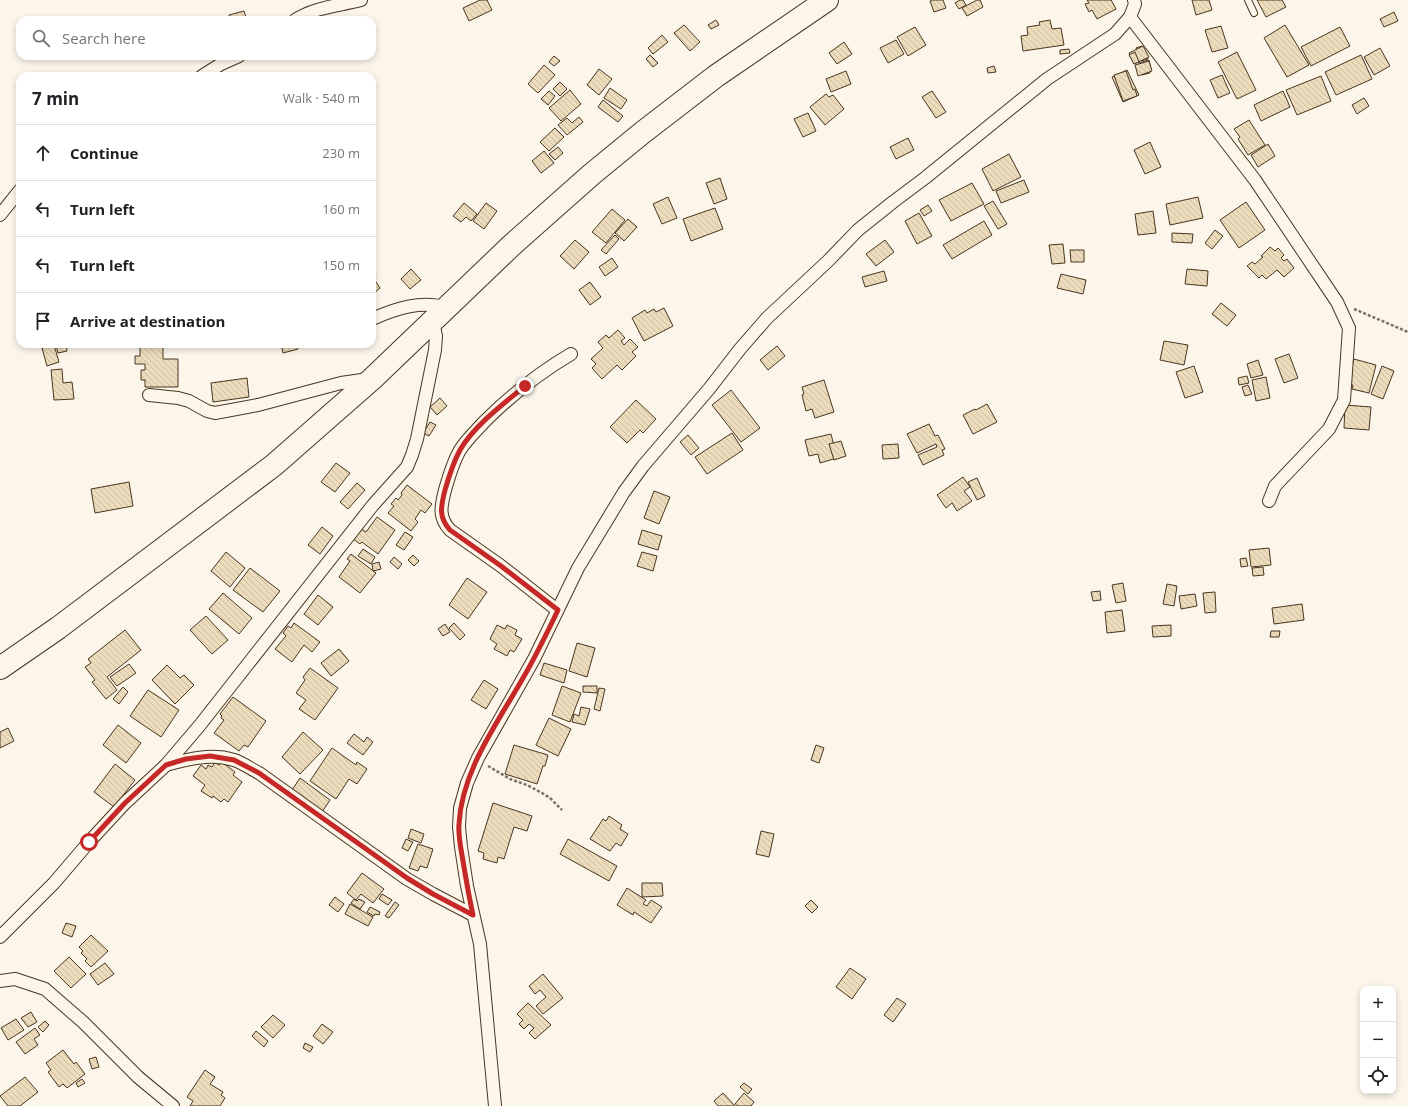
<!DOCTYPE html>
<meta charset="utf-8">
<style>
:root{--surface:#fff;--page:#f2f2f2;--text:#202124;--muted:#757577;--line:#e0e0e0}
body{margin:0;font-family:"Open Sans",sans-serif;background:var(--page);color:var(--text)}
.controls{position:absolute;right:12px;bottom:12px;display:grid;overflow:hidden;border-radius:8px;box-shadow:0 2px 6px #0003}
.controls button{width:36px;height:36px;display:grid;place-items:center;padding:0;border:0;border-bottom:1px solid var(--line);background:var(--surface);color:var(--text);font:20px sans-serif}
.stop{position:absolute;width:12px;height:12px;margin:-9px;border:3px solid #c62828;border-radius:50%;background:#fff}
.stop.end{background:#c62828;border-color:#fff;box-shadow:0 1px 4px #0008}
.list{margin:0;padding:0;list-style:none}
h2{display:flex;justify-content:space-between;align-items:center;height:52px;margin:0;padding:0 16px;font-size:17px}
h2 small{font-size:13px;font-weight:400;color:var(--muted)}
.list li{display:grid;grid-template-columns:26px 1fr auto;gap:12px;align-items:center;box-sizing:border-box;height:56px;padding:0 16px;border-top:1px solid var(--line)}
.list b{display:block;font-size:15px;white-space:nowrap}
.list em{font-size:13px;font-style:normal;color:var(--muted)}
.icon{flex:none;width:22px;height:22px;fill:none;stroke:currentColor;stroke-width:2;stroke-linecap:round;stroke-linejoin:round}
.map{position:relative;flex:none;width:1408px;height:1106px;overflow:hidden}
.search{position:absolute;background:var(--surface);box-shadow:0 2px 6px #0003;left:16px;top:16px;width:360px;height:44px;display:flex;align-items:center;gap:10px;box-sizing:border-box;padding:0 14px;border-radius:12px;color:var(--muted);font-size:15px}
.panel{position:absolute;background:var(--surface);box-shadow:0 2px 6px #0003;left:16px;top:72px;width:360px;height:276px;border-radius:12px}
.map>svg:first-child{display:block}
</style>
<div class="map">
<svg width="1408" height="1106" viewBox="0 0 1408 1106">
<defs>
<pattern id="building-back-hatch" width="6" height="6" patternUnits="userSpaceOnUse"><rect width="6" height="6" fill="#ecdcbc"/><path d="M-1 5l2 2M0 0l6 6M5-1l2 2" fill="none" stroke="#ccbda1"/></pattern>
</defs>
<rect width="100%" height="100%" fill="#fbf6e9"/>
<g fill="url(#building-back-hatch)" stroke="#4a3520">
<path d="M480 0H487L492 10 469 21 463 8Z"/>
<path d="M932 0H943L946 8 934 12 930 1Z"/>
<path d="M960 0H963L966 5 959 9 955 3Z"/>
<path d="M977 0H980L983 7 967 16 962 8Z"/>
<path d="M1087 0H1111L1116 9 1097 19 1092 10 1089 12 1085 4 1089 3Z"/>
<path d="M1192 0H1209L1212 10 1196 15Z"/>
<path d="M1257 0H1282L1286 7 1266 17Z"/>
<path d="M244 11 247 20H230L229 15Z"/>
<path d="M1394 12 1398 21 1384 27 1380 19Z"/>
<path d="M716 20 719 25 711 29 708 25Z"/>
<path d="M1050 20 1052 29 1061 28 1064 45 1023 51 1021 36 1028 35 1027 27 1040 25 1039 22Z"/>
<path d="M684 25 700 42 690 51 674 33Z"/>
<path d="M1285 25 1309 65 1287 77 1264 38Z"/>
<path d="M1221 26 1228 48 1212 52 1205 30Z"/>
<path d="M915 27 926 45 908 56 897 37Z"/>
<path d="M1340 27 1350 46 1311 66 1301 47Z"/>
<path d="M662 35 668 42 653 54 648 48Z"/>
<path d="M896 40 904 54 888 63 880 48Z"/>
<path d="M844 42 852 54 837 64 829 53Z"/>
<path d="M1142 46 1148 59 1141 61 1136 48Z"/>
<path d="M1143 46 1149 57 1134 64 1129 53Z"/>
<path d="M1380 48 1390 66 1374 75 1364 57Z"/>
<path d="M1069 49 1070 53 1060 54V50Z"/>
<path d="M1135 52 1139 62 1134 64 1129 55Z"/>
<path d="M1237 52 1256 90 1237 99 1218 62Z"/>
<path d="M650 55 658 63 653 67 646 59Z"/>
<path d="M1361 55 1372 79 1336 95 1325 72Z"/>
<path d="M554 56 560 61 554 66 549 62Z"/>
<path d="M1149 60 1151 69 1149 70 1150 73 1142 75 1139 63Z"/>
<path d="M1149 61 1152 71 1138 76 1135 65Z"/>
<path d="M544 65 555 75 538 93 528 84Z"/>
<path d="M994 66 996 72 988 73 987 68Z"/>
<path d="M599 69 612 79 599 95 587 85Z"/>
<path d="M1127 70 1139 95 1123 102 1112 77Z"/>
<path d="M846 71 851 84 831 92 826 79Z"/>
<path d="M1126 71 1133 90 1135 89 1137 96 1123 101 1114 75Z"/>
<path d="M1222 75 1230 93 1218 98 1210 80Z"/>
<path d="M1321 76 1331 101 1297 115 1286 90Z"/>
<path d="M560 82 567 89 560 96 553 89Z"/>
<path d="M610 88 627 100 621 109 604 98Z"/>
<path d="M570 90 581 104 561 121 549 108Z"/>
<path d="M549 91 555 96 548 105 541 99Z"/>
<path d="M932 91 946 112 936 118 922 97Z"/>
<path d="M1283 91 1290 107 1261 121 1254 105Z"/>
<path d="M826 94 829 97 833 95 844 109 825 125 810 107Z"/>
<path d="M1364 98 1369 106 1357 114 1352 105Z"/>
<path d="M603 100 623 116 618 122 598 107Z"/>
<path d="M808 113 816 131 803 137 794 119Z"/>
<path d="M579 117 583 122 567 135 558 125 567 118 572 123Z"/>
<path d="M1249 120 1265 145 1248 155 1238 139 1240 137 1234 129Z"/>
<path d="M555 128 564 137 549 151 540 142Z"/>
<path d="M908 138 914 150 896 159 890 147Z"/>
<path d="M1150 142 1161 167 1145 174 1134 150Z"/>
<path d="M1268 144 1275 156 1258 167 1251 155Z"/>
<path d="M558 147 563 153 555 160 549 154Z"/>
<path d="M544 151 554 163 541 173 532 161Z"/>
<path d="M1009 154 1021 177 993 191 982 169Z"/>
<path d="M720 178 727 199 714 204 706 183Z"/>
<path d="M1024 180 1029 192 1001 203 996 191Z"/>
<path d="M972 183 984 204 951 221 939 200Z"/>
<path d="M668 197 677 218 662 224 653 204Z"/>
<path d="M1198 197 1203 218 1170 225 1166 204Z"/>
<path d="M993 201 1007 224 998 229 984 206Z"/>
<path d="M1246 202 1265 230 1239 248 1220 220Z"/>
<path d="M464 203 477 214 471 221 466 217 461 222 453 216Z"/>
<path d="M486 203 497 211 484 229 473 221Z"/>
<path d="M928 205 932 211 924 216 920 210Z"/>
<path d="M715 208 723 229 691 241 683 219Z"/>
<path d="M612 209 625 220 606 243 592 232Z"/>
<path d="M1153 211 1156 233 1138 235 1135 214Z"/>
<path d="M919 213 932 236 917 244 905 221Z"/>
<path d="M628 219 637 227 624 241 615 233Z"/>
<path d="M984 221 992 235 952 259 943 245Z"/>
<path d="M1215 230 1223 236 1212 249 1205 243Z"/>
<path d="M1172 233 1193 234 1192 243 1172 242Z"/>
<path d="M615 235 619 239 606 254 601 250Z"/>
<path d="M575 240 589 252 574 269 560 256Z"/>
<path d="M885 240 894 252 876 266 866 254Z"/>
<path d="M1063 244 1065 263 1052 264 1049 245Z"/>
<path d="M1270 247 1275 251 1278 248 1284 255 1281 258 1284 261 1287 259 1294 268 1284 277 1277 270 1266 279 1262 275 1259 278 1247 266 1252 262 1255 264 1263 257 1261 256Z"/>
<path d="M1070 250H1084V262H1071Z"/>
<path d="M612 258 618 267 605 276 599 267Z"/>
<path d="M411 269 421 280 410 289 401 279Z"/>
<path d="M1187 269 1208 271 1207 286 1185 284Z"/>
<path d="M884 271 887 281 865 287 862 277Z"/>
<path d="M372 272 376 278 374 279 380 288 373 294 372 292Z"/>
<path d="M1061 274 1086 280 1083 294 1057 288Z"/>
<path d="M590 282 601 297 590 305 579 290Z"/>
<path d="M1221 303 1236 315 1227 326 1212 314Z"/>
<path d="M664 308 673 326 644 341 632 318 645 310 647 313 654 309 656 312Z"/>
<path d="M618 330 625 338 621 341 624 345 630 339 638 347 632 352 636 356 622 370 617 365 602 379 592 368 596 364 591 359 603 348 598 342 606 335 609 338Z"/>
<path d="M1164 341 1188 345 1184 365 1160 360Z"/>
<path d="M61 344H66L67 351 58 353 56 345Z"/>
<path d="M140 344H163V359H178V387H145V380H141V370H145V364H135V356H140Z"/>
<path d="M281 344H297L298 349 283 353Z"/>
<path d="M54 345 59 362 47 366 42 348Z"/>
<path d="M777 346 785 356 768 370 760 360Z"/>
<path d="M1289 354 1298 378 1284 383 1275 359Z"/>
<path d="M1354 359 1376 365 1369 393 1352 389 1353 385 1344 383 1348 365 1352 366Z"/>
<path d="M1258 360 1263 375 1251 378 1247 364Z"/>
<path d="M1194 366 1203 392 1185 398 1176 372Z"/>
<path d="M1382 366 1394 371 1383 399 1371 394Z"/>
<path d="M62 369 63 383 72 382 74 399 54 400 51 370Z"/>
<path d="M1247 376 1249 383 1239 385 1238 378Z"/>
<path d="M1266 377 1270 398 1256 401 1252 380Z"/>
<path d="M247 378 249 397 213 402 211 383Z"/>
<path d="M824 380 834 412 815 418 812 409 806 411 802 395 804 394 802 387Z"/>
<path d="M1248 385 1252 394 1245 396 1242 387Z"/>
<path d="M731 390 760 428 741 442 712 405Z"/>
<path d="M440 398 447 406 437 415 430 407Z"/>
<path d="M636 400 656 419 643 433 640 430 627 443 610 427Z"/>
<path d="M987 404 997 422 973 434 963 415 975 409 976 410Z"/>
<path d="M1345 405 1371 407 1369 430 1344 428Z"/>
<path d="M430 422 436 425 429 436 423 433Z"/>
<path d="M929 424 935 436 938 435 945 449 942 450 944 455 923 465 918 455 937 447 936 444 917 453 907 434Z"/>
<path d="M732 433 743 450 707 474 695 457Z"/>
<path d="M831 434 837 458 820 463 818 454 809 456 805 440Z"/>
<path d="M688 435 699 448 691 455 680 442Z"/>
<path d="M841 441 846 456 834 460 829 444Z"/>
<path d="M898 444 899 458 883 459 882 445Z"/>
<path d="M336 463 350 473 335 492 321 482Z"/>
<path d="M963 477 970 487 964 491 972 501 957 511 952 503 946 508 937 495Z"/>
<path d="M977 478 985 496 977 500 968 482Z"/>
<path d="M129 482 133 506 95 513 91 489Z"/>
<path d="M357 483 365 490 348 509 340 502Z"/>
<path d="M407 485 432 504 425 513 421 510 415 519 418 522 411 531 388 513 394 506 391 504 396 498 398 500 402 495 401 493Z"/>
<path d="M654 491 670 497 659 524 644 518Z"/>
<path d="M377 517 395 530 378 554 362 542 360 544 352 538 360 528 366 532Z"/>
<path d="M322 527 333 536 320 554 308 545Z"/>
<path d="M642 530 662 536 658 550 638 544Z"/>
<path d="M405 532 413 537 404 550 396 545Z"/>
<path d="M1269 548 1271 565 1251 567 1249 550Z"/>
<path d="M363 549 375 557 371 564 358 556Z"/>
<path d="M226 552 245 568 230 587 211 571Z"/>
<path d="M642 552 657 556 653 571 637 566Z"/>
<path d="M351 554 376 573 360 593 339 577 350 561 347 559Z"/>
<path d="M413 555 419 561 414 566 408 560Z"/>
<path d="M394 557 402 564 398 569 390 562Z"/>
<path d="M1246 558 1248 566 1241 567 1240 559Z"/>
<path d="M379 562 381 569 373 571 372 564Z"/>
<path d="M1263 567 1264 575 1253 576 1252 568Z"/>
<path d="M250 568 280 591 263 612 233 590Z"/>
<path d="M467 578 487 592 468 619 449 605Z"/>
<path d="M1123 583 1126 601 1116 603 1112 585Z"/>
<path d="M1167 584 1177 586 1174 606 1163 604Z"/>
<path d="M1100 591 1101 600 1093 601 1091 592Z"/>
<path d="M1215 592 1216 612 1205 613 1203 593Z"/>
<path d="M223 593 252 618 239 634 209 609Z"/>
<path d="M1195 594 1197 606 1181 609 1179 596Z"/>
<path d="M318 595 333 607 318 625 304 614Z"/>
<path d="M1302 604 1304 620 1274 624 1272 608Z"/>
<path d="M1122 610 1125 631 1107 633 1105 612Z"/>
<path d="M206 616 228 640 212 654 190 630Z"/>
<path d="M294 623 320 642 312 652 304 645 292 662 275 649 286 636 283 633 288 626 291 628Z"/>
<path d="M454 623 465 635 460 640 449 628Z"/>
<path d="M445 624 450 632 443 636 438 629Z"/>
<path d="M497 625 505 629 507 625 517 630 515 635 522 639 514 652 510 650 507 656 494 649 497 644 490 639Z"/>
<path d="M1171 625V636L1153 637 1152 626Z"/>
<path d="M125 630 141 650 107 677 117 690 106 699 92 682 95 680 85 667 91 663 88 659Z"/>
<path d="M1271 631H1280L1279 637H1270Z"/>
<path d="M577 643 595 648 587 677 569 671Z"/>
<path d="M339 649 349 661 331 676 321 663Z"/>
<path d="M544 663 567 670 564 683 540 675Z"/>
<path d="M129 664 136 673 117 686 110 677Z"/>
<path d="M167 665 180 678 184 675 194 685 175 704 152 680Z"/>
<path d="M310 668 338 688 315 720 299 709 306 700 296 693 305 680 303 677Z"/>
<path d="M484 680 498 689 486 709 471 700Z"/>
<path d="M562 686 581 693 570 722 552 715Z"/>
<path d="M583 686H597V693L583 692Z"/>
<path d="M123 687 128 692 119 704 113 699Z"/>
<path d="M599 688 605 689 600 711 594 709Z"/>
<path d="M148 690 179 710 161 737 130 716Z"/>
<path d="M233 697 266 721 248 747 244 745 239 751 214 733 224 720 221 718 222 716 220 714Z"/>
<path d="M581 707 590 709 585 725 572 722 574 714 579 716Z"/>
<path d="M549 718 571 729 558 756 536 745Z"/>
<path d="M118 725 141 743 126 763 103 745Z"/>
<path d="M8 728 14 741 0 748V732Z"/>
<path d="M303 732 323 750 300 774 282 757Z"/>
<path d="M354 734 364 742 367 737 373 742 363 755 347 743Z"/>
<path d="M514 745 548 755 545 766H543L537 784 505 774Z"/>
<path d="M816 745 824 748 819 763 811 760Z"/>
<path d="M332 748 356 765 357 762 367 769 357 784 349 779 336 799 310 781Z"/>
<path d="M215 762 219 765 222 762 235 772 233 775 242 782 228 802 224 799 221 802 213 796 212 798 201 791 205 785 193 776 201 765 206 769 208 765 212 767Z"/>
<path d="M115 764 135 780 114 807 94 792Z"/>
<path d="M300 778 330 800 322 812 292 790Z"/>
<path d="M493 803 532 816 527 831 514 827 504 859 498 857 497 863 483 859 484 853 478 851Z"/>
<path d="M609 816 622 825 620 829 628 834 621 846 616 843 610 851 590 839 603 819 606 821Z"/>
<path d="M411 829 424 834 421 843 408 838Z"/>
<path d="M761 831 774 834 769 857 756 854Z"/>
<path d="M406 839 413 842 408 851 402 848Z"/>
<path d="M568 839 617 866 609 881 560 854Z"/>
<path d="M418 844 433 849 427 868 420 866 418 871 409 868Z"/>
<path d="M362 873 384 889 373 903 361 894 356 900 347 893Z"/>
<path d="M642 883H662L663 896 642 897Z"/>
<path d="M627 888 646 900 643 904 647 906 651 900 662 907 651 923 634 912 633 915 617 905Z"/>
<path d="M382 894 392 900 388 905 379 899Z"/>
<path d="M335 897 344 904 338 912 329 905Z"/>
<path d="M354 899 357 901 359 899 365 902 360 909 351 903Z"/>
<path d="M811 900 818 907 812 913 805 906Z"/>
<path d="M395 902 399 905 389 918 385 916Z"/>
<path d="M350 904 373 917 368 926 345 914Z"/>
<path d="M370 907 380 912 379 915 375 914 374 916 367 912Z"/>
<path d="M66 923 76 926 72 937 62 933Z"/>
<path d="M91 935 108 951 91 967 85 961 87 959 81 953 83 951 79 947Z"/>
<path d="M69 957 86 974 71 988 54 971Z"/>
<path d="M105 963 114 974 98 985 90 974Z"/>
<path d="M850 968 866 979 852 999 836 987Z"/>
<path d="M543 974 563 998 543 1014 536 1006 546 997 540 990 535 994 529 986Z"/>
<path d="M897 998 906 1004 893 1022 884 1015Z"/>
<path d="M528 1003 551 1025 535 1039 529 1033 534 1028 529 1024 524 1029 519 1024 523 1020 517 1014Z"/>
<path d="M31 1012 37 1022 28 1027 21 1018Z"/>
<path d="M273 1015 285 1025 273 1038 261 1027Z"/>
<path d="M16 1019 24 1030 8 1040 1 1028Z"/>
<path d="M45 1021 49 1025 43 1032 38 1027Z"/>
<path d="M322 1024 333 1032 323 1044 313 1036Z"/>
<path d="M35 1028 40 1035 34 1039 38 1045 25 1054 16 1042Z"/>
<path d="M256 1031 268 1041 264 1047 252 1036Z"/>
<path d="M305 1043 313 1047 310 1052 303 1048Z"/>
<path d="M63 1050 74 1064 76 1062 85 1074 67 1088 63 1084 59 1087 48 1072 51 1070 46 1063Z"/>
<path d="M96 1057 99 1067 92 1069 89 1059Z"/>
<path d="M205 1070 215 1077 210 1084 223 1092 221 1095 225 1098 220 1106H190L193 1101 187 1097Z"/>
<path d="M25 1077 38 1092 20 1106H8L0 1096Z"/>
<path d="M82 1079 85 1083 78 1087 76 1083Z"/>
<path d="M744 1083 752 1089 748 1094 740 1087Z"/>
<path d="M723 1093 735 1106H718L714 1101Z"/>
<path d="M744 1093 754 1102 751 1106H738L735 1104Z"/>
</g>
<g fill="none" stroke-linecap="round" stroke-linejoin="round">
<defs>
<path id="lane" d="M1248 0 1254 13"/>
<g id="street">
<path d="M1130 17 1255 180 1337 302 1349 328 1344 400 1329 429 1275 486 1269 501"/>
<path d="M295 20C315 7 338 6 361 0"/>
<path d="M202 76 221 64 239 56"/>
<path d="M0 215 20 190"/>
<path d="M372 319C397 308 421 300 448 308"/>
<path d="M149 395 178 398 189 401 207 411 215 413 258 405 341 383 369 379"/>
<path d="M557 610 501 566 450 530C438 517 441 506 445 490 449 476 453 462 460 450 467 439 476 431 484 422 510 396 539 373 571 354"/>
<path d="M166 765C188 759 211 753 234 760 243 763 251 769 259 773L407 879 433 894 473 915"/>
<path d="M0 937 54 883 89 842 125 803 166 765 200 725 373 505 407 467 412 455 417 439 435 350 436 336 433 322"/>
<path d="M0 981 15 979 45 989 83 1022 138 1077 173 1106"/>
<path d="M495 1106 480 944 467 886 461 847 459 827 460 808 467 783 478 758 534 659 578 568 624 492 643 466 709 389 740 349 767 318 828 261 858 230 893 202 925 178 1047 79 1115 34 1130 17 1135 4 1134 0"/>
</g>
<path id="highway" d="M0 668 58 628 274 465 372 379 513 244 592 174 642 133 716 76 827 0"/>
</defs>
<use href="#lane" stroke="#4a3520" stroke-width="8"/>
<use href="#street" stroke="#4a3520" stroke-width="14"/>
<use href="#highway" stroke="#4a3520" stroke-width="24"/>
<g stroke="#7f6f5c" stroke-width="2.5" stroke-dasharray="3 2" stroke-linecap="butt">
<path d="M1354 309 1408 332"/>
<path d="M488 766 510 779 527 785 542 793 550 798 562 810"/>
</g>
<use href="#lane" stroke="#fbf6e9" stroke-width="6"/>
<use href="#street" stroke="#fbf6e9" stroke-width="12"/>
<use href="#highway" stroke="#fbf6e9" stroke-width="22"/>
</g>
<g fill="none" stroke-linecap="round" stroke-linejoin="round">
<path stroke="#c62828" stroke-width="5" d="M89 842 125 803 166 765 186 759 210 756 234 760 259 773 407 878 433 894 473 915C469 897 466 879 463 861 461 849 458 836 459 824 462 770 497 724 523 678 536 656 547 633 558 610L501 566 450 530C438 517 441 506 445 490 449 476 453 463 460 450 474 426 503 404 525 386"/>
</g>
</svg>
<div class="controls">
<button>+</button>
<button>−</button>
<button><svg class="icon" aria-label="locate" viewBox="0 0 24 24"><circle cx="12" cy="12" r="6"/><path d="M12 2v4M12 18v4M2 12h4M18 12h4"/></svg></button>
</div>
<div class="stop" style="left:89px;top:842px"></div>
<div class="stop end" style="left:525px;top:386px"></div>
<div class="search"><svg class="icon" aria-label="search" viewBox="0 0 24 24"><circle cx="10" cy="10" r="6"/><path d="M15 15l6 6"/></svg>Search here</div>
<section class="panel">
<h2>7 min<small>Walk · 540 m</small></h2>
<ul class="list">
<li><svg class="icon" aria-label="ahead" viewBox="0 0 24 24"><path d="M12 20V5M6 11l6-6 6 6"/></svg><div><b>Continue</b></div><em>230 m</em></li>
<li><svg class="icon" aria-label="left" viewBox="0 0 24 24"><path d="M17 20v-9H6M10 6l-5 5 5 5"/></svg><div><b>Turn left</b></div><em>160 m</em></li>
<li><svg class="icon" aria-label="left" viewBox="0 0 24 24"><path d="M17 20v-9H6M10 6l-5 5 5 5"/></svg><div><b>Turn left</b></div><em>150 m</em></li>
<li><svg class="icon" aria-label="arrive" viewBox="0 0 24 24"><path d="M6 21V4h12l-3 4 3 4H6"/></svg><div><b>Arrive at destination</b></div></li>
</ul>
</section>
</div>
